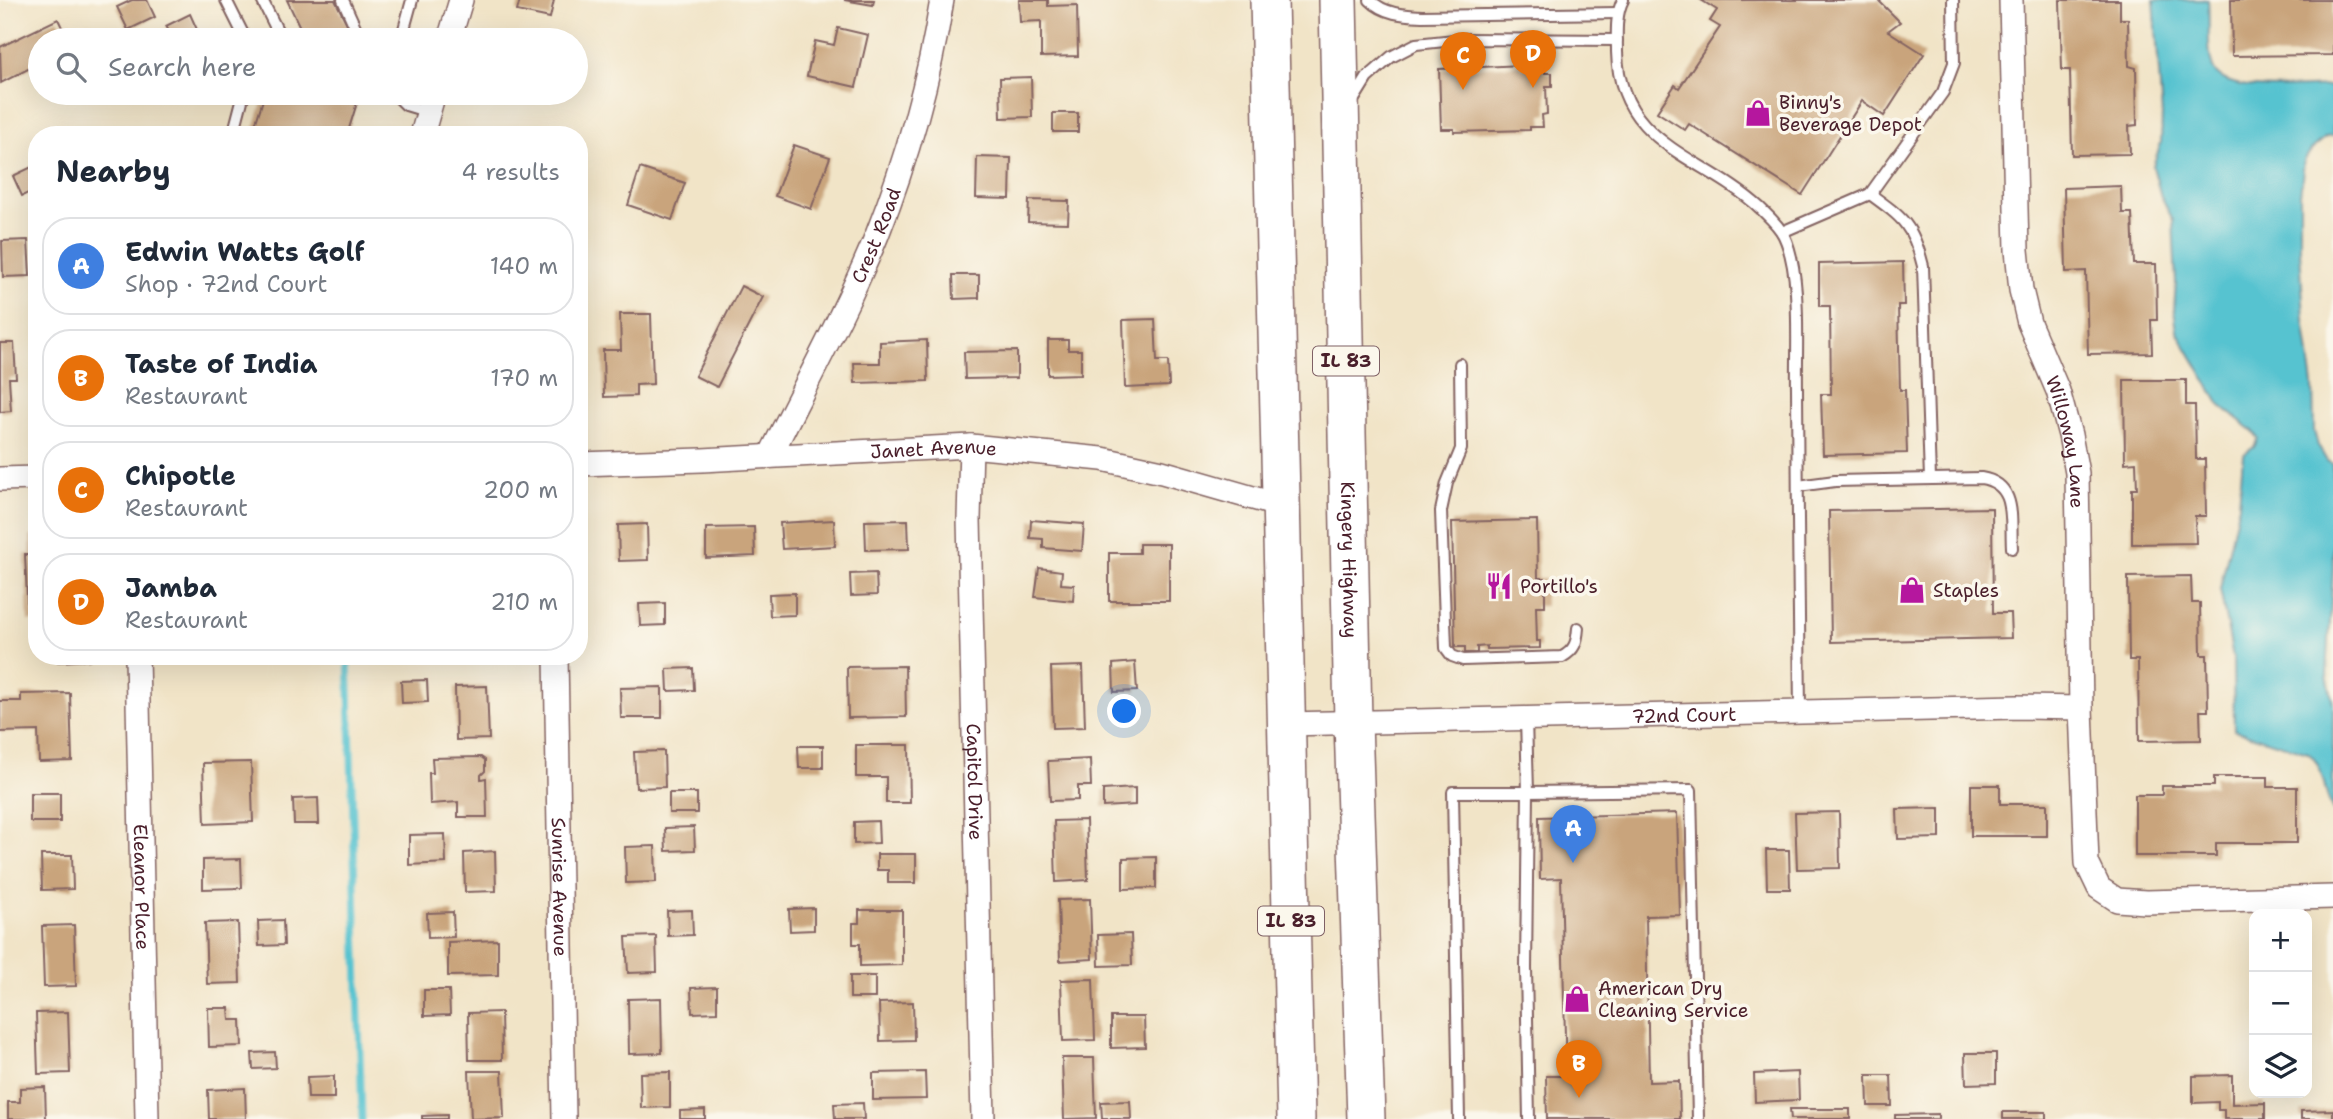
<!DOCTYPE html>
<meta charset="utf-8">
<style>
:root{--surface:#fff;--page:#f6f6f7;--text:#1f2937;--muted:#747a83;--line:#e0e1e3;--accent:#1a73e8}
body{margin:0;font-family:"Shantell Sans",sans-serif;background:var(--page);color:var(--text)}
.controls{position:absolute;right:21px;bottom:21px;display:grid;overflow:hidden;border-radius:14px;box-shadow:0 7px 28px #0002}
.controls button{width:63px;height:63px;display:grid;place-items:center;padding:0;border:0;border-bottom:2px solid var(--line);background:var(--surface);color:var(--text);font:35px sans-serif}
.you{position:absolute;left:1125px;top:712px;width:24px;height:24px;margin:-18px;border:5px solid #fff;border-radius:50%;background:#1a73e8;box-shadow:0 0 0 10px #1a73e833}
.badge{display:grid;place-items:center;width:46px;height:46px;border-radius:50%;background:var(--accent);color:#fff;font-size:23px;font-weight:700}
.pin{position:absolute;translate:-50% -58px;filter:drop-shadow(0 2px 4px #0008)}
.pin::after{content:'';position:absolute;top:37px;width:24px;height:21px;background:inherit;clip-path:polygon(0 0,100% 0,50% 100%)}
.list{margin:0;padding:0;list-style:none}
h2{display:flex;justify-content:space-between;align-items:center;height:91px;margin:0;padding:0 28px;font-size:30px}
h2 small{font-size:23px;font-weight:400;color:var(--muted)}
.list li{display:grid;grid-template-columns:46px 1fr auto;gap:21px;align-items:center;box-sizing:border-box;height:98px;margin:0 14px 14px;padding:0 14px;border:2px solid var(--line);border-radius:28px}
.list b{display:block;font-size:26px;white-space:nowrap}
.list p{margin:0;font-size:23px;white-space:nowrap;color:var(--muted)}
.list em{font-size:23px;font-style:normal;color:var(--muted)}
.icon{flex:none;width:38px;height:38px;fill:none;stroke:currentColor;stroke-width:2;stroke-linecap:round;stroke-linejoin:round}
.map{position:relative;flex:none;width:2333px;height:1119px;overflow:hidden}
.search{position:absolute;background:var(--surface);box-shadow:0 7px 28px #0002;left:28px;top:28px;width:560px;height:77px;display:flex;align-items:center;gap:18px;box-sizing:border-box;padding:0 24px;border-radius:38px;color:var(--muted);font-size:26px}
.panel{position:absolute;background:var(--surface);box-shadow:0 7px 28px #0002;left:28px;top:126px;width:560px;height:539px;border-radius:28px}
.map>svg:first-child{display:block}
</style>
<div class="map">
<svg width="2333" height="1119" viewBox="0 0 2333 1119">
<rect width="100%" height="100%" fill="#fbf7ec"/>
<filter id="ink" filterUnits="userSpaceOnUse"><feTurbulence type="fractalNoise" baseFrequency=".0143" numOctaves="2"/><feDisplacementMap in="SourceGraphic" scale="14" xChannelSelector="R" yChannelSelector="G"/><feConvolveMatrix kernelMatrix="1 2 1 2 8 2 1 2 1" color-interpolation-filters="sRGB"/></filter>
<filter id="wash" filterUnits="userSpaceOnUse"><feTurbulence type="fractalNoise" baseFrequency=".00686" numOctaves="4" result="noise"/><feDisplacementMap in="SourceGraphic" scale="28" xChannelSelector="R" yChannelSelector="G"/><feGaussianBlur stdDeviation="1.57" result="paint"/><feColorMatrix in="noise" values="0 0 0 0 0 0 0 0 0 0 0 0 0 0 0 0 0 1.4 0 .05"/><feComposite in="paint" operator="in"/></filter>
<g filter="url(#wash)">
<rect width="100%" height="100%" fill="#f1e4c7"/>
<path fill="#57c3d0" stroke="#50717e" stroke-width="2" d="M2154 0H2208C2210 18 2206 55 2214 70 2228 96 2306 86 2333 86V136L2326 137 2311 150 2304 161 2300 195V250L2304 319 2313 385 2314 431 2318 446 2327 461 2333 464V569L2327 675 2333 704V811C2323 792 2325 766 2308 753L2234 730 2233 657 2220 589 2239 505 2243 455 2254 447 2258 438 2253 431 2220 405 2177 331 2174 310 2176 283 2173 220 2161 197 2153 166 2161 143 2162 115Z"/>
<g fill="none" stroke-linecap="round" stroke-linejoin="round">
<path stroke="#57c3d0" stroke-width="7" d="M348 656 362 1119"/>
</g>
<g id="blocks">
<g fill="#c9a47b">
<path d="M132 0H147L155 17 128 30 117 7Z"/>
<path d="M287 0H335L355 40H306Z"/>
<path d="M520 0H554L550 18 517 11Z"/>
<path d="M844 0H874L873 5Z"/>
<path d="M1019 0H1048V6L1077 5 1078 56 1041 57V21L1020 22Z"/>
<path d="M1701 0H1881L1880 2 1900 22 1888 31 1924 54 1884 116 1862 101 1802 195 1689 124 1685 130 1657 112 1675 85 1679 88 1720 27 1710 21 1717 10Z"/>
<path d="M2060 0H2120V19H2128L2129 66 2136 68 2137 125 2129 126 2130 154 2072 155 2070 70H2062Z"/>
<path d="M2231 0H2333V55L2232 56Z"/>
<path d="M190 14 199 34 186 40H174L166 26Z"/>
<path d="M58 19 68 40H40V63L1 83 0 47Z"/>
<path d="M838 28 868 35 856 87 807 76 815 41 834 45Z"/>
<path d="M1522 65V67H1545V73H1552V86H1546L1547 114 1542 115 1543 127H1530V130L1454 132V129H1441L1439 69Z"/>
<path d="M1031 77 1032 117 1001 118 1000 78Z"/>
<path d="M265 93H360L347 135H252Z"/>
<rect x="1053" y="113" width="25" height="19"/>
<path d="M794 145 830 157 811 209 775 196Z"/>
<path d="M977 157 1011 158 1010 199 976 198Z"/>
<path d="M36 165 37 189 22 196 13 176Z"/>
<path d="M640 168 685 183 672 220 628 205Z"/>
<path d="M2121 186 2122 213H2132L2134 264H2156L2157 320H2151L2152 353 2088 354 2086 271 2066 272 2064 188Z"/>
<path d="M1029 200 1069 201 1068 223 1028 222Z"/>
<path d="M28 240 30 276 3 277 2 241Z"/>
<path d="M1903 262 1904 305H1898L1900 390H1905L1907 453 1823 455 1821 394H1831L1830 306H1819V264Z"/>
<path d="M953 275H979V298L954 299Z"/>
<path d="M741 286 763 297 717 387 695 376Z"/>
<path d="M620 314H651L653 384 636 385V396L604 397 603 350H621Z"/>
<path d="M1155 319 1157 361H1168L1169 386 1125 388 1123 320Z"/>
<path d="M927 340 928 381 855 383 854 363H880V342Z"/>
<path d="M1048 340H1068V350H1081V374L1048 375Z"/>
<path d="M0 343H14L16 378H9L11 411 0 412Z"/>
<path d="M1017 351V378L965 379 964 352Z"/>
<path d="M579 371H583L582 397H579Z"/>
<path d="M2124 380H2186V405H2195L2196 459H2205L2206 516H2195L2196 543 2132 544V489H2137L2136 462 2125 463Z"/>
<path d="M1992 508 1993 613H2010L2011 638 1831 642 1829 511Z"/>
<path d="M834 520 835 546 782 549 780 523Z"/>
<path d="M908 520 909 549 866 550 865 521Z"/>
<path d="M1031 520 1084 524 1082 551 1043 548V539L1030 538Z"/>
<path d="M1537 520 1538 578H1545V606H1536L1537 641H1540V648L1487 649V646L1477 647V653H1465V647H1455L1452 522Z"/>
<path d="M647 524 648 560 619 561 618 525Z"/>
<path d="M754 527 755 556 706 558V528Z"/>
<path d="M30 536H37V621H28L25 554H30Z"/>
<path d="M1139 544H1169V601H1109V553H1139Z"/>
<path d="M1039 568 1062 571 1061 584 1074 585 1073 601 1035 597Z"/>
<path d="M876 573 877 595 851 596 850 574Z"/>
<path d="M2191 576 2192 603H2200L2201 655H2207L2208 711H2200L2201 740 2139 741 2138 660H2129L2128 577Z"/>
<path d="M795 593V615L770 616 769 594Z"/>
<path d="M665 603V625L640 626 639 604Z"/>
<path d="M57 656H91V660L58 662Z"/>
<path d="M1135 662 1137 691 1114 692 1113 664Z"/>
<path d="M905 666 906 717 848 718 847 667Z"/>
<path d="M1083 666 1085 727 1053 728 1051 667Z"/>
<path d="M693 668 694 690 668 691 667 669Z"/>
<path d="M427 680 428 702 402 703 401 681Z"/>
<path d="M487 686 489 739 456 740 455 687Z"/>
<path d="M662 687V718H621L620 688Z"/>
<path d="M70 693 72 761 39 762 38 731 0 732V701H21V694Z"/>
<path d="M856 745H909L910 803H886V777H856Z"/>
<path d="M798 746H823V768H799Z"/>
<path d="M664 751 665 787 636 788 634 752Z"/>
<path d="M481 757 485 760V771L481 775V779L486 778 487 817H458V802L430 804 429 773H433L432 758Z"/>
<path d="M1090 759 1091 786H1078V800L1050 801 1048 761Z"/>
<path d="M251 762 253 822 205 824 203 763Z"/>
<path d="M2214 777H2268V787H2297V843H2216V856H2135V795H2162V786H2214Z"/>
<path d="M1971 785H2000V804H2047V836H1971Z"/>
<path d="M1135 788V805L1103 807V790Z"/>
<rect x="30" y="793" width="30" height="29"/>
<rect x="669" y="793" width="28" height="20"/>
<path d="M318 798 319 824H294L293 799Z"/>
<path d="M1940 808V838L1898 839 1897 809Z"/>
<path d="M1839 812 1840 868 1797 869 1795 813Z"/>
<path d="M1677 813 1680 915 1646 916 1649 1082 1679 1081 1680 1119H1547L1546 1076H1566L1561 878 1540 879 1539 817Z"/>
<path d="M1086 820 1088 880 1056 882 1054 821Z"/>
<path d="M878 821 879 843 854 844V822Z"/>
<path d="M694 827 695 850 666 851 665 828Z"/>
<path d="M445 834 446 863 409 865V835Z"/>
<path d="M655 846 656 882 626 883 625 847Z"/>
<path d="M1766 850H1789L1790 889H1767Z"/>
<path d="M495 851 496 891 465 892 464 853Z"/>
<path d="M877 854H916V883H888V870H877Z"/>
<path d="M41 855H72L73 889 42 890Z"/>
<path d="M1156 857V888L1123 889V858Z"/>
<path d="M241 859 242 888 203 889V860Z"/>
<path d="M1090 899 1092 959 1060 961 1058 900Z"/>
<path d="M814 908V930L790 931 789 909Z"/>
<path d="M692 910 693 935 668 936 667 911Z"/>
<path d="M859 910H902V965L860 966V944H853V923H859Z"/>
<path d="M453 912 454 937 428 938 427 913Z"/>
<path d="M283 920 284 945 259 946 258 921Z"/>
<path d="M238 922 240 983 207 984 205 923Z"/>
<path d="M74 925 76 986 44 987 42 926Z"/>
<path d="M1131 934 1132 965 1099 966 1098 935Z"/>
<path d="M656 936 657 972 628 973 626 937Z"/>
<path d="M498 940V975L448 976V942Z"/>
<rect x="850" y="976" width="25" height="22"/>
<path d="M1093 979 1095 1040 1063 1041 1061 980Z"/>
<path d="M717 987V1012L692 1013 691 988Z"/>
<path d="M424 990H449L450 1015 424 1016Z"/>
<path d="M661 998 662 1053 629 1054 628 999Z"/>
<path d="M913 1002 914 1040 880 1041 879 1003Z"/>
<path d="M208 1008H229L230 1020H241L242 1046 209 1047Z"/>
<path d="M68 1012 70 1073 38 1074 36 1013Z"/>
<path d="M501 1012 502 1060H469L468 1013Z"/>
<path d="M1111 1017H1144L1145 1047 1111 1048Z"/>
<path d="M275 1052 276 1068 253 1069 252 1053Z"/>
<path d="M1965 1053H1996V1083L1966 1084Z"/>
<path d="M1062 1058H1094L1096 1118 1064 1119Z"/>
<path d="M469 1071H502L504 1118 471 1119Z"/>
<path d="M670 1072V1107L641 1108 640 1073Z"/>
<path d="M925 1072 926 1099 873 1100V1073Z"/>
<path d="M1798 1072 1799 1100 1755 1102 1754 1074Z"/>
<path d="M1867 1075H1891L1892 1106H1868Z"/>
<path d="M2232 1075V1104L2265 1103V1119H2224V1110H2218V1102L2193 1103V1076Z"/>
<path d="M334 1076V1098H308L307 1077Z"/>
<path d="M45 1087 46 1119H8V1102H20V1088Z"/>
<path d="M245 1088 246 1119H209L208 1090Z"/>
<path d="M1130 1101 1131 1119H1102L1101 1102Z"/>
<path d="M863 1103 864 1119H835L834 1104Z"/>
<path d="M1790 1109H1850V1119H1791Z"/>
<path d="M705 1110V1119H680V1111Z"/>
<path d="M2333 1110V1119H2301V1111Z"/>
<rect x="2003" y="1112" width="43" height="7"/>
<path d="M1938 1114V1119H1895V1115Z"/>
<path d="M447 1115V1119H422V1116Z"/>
</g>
</g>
</g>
<g filter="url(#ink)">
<use href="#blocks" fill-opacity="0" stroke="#846462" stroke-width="2"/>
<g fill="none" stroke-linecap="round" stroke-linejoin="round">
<defs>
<g id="service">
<path d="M226 0 246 40"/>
<path d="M262 0 279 34 272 40"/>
<path d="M343 0 361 40"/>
<path d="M1370 0C1384 14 1403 15 1422 16L1618 13"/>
<path d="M1623 0C1615 15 1617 36 1617 52 1619 146 1704 156 1760 208 1769 217 1779 225 1784 236 1802 274 1796 346 1797 389 1798 497 1798 605 1800 713"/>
<path d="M401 40 412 0"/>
<path d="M394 93 406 105 429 112"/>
<path d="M1351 104 1367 78 1391 57 1416 44 1464 39 1617 40"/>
<path d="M233 135 244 93"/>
<path d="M1870 194C1903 218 1913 225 1923 266L1930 479"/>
<path d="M1782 232 1870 194 1943 92 1954 63 1953 0"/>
<path d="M1460 364 1461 449 1447 483 1441 511 1446 648 1452 656 1463 660 1562 657C1575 650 1577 642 1578 628"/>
<path d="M1798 486 1835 481 1981 478C2018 484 2010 519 2012 548"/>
<path d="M1526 718 1528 792 1691 790 1698 1119"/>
<path d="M1459 1119 1453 792H1528L1526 968 1529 1119"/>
</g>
<g id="minor">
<path id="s1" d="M2011 0 2017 250 2021 290 2029 323 2058 391 2070 435 2077 473 2081 708 2087 863 2099 888 2117 900 2146 902 2333 897"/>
<path d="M449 40 461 0"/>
<path d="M422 135 434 93"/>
<path id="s2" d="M971 446 969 519 983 1119"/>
<path id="s3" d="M770 456C806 383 846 311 877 235 907 159 929 81 942 0"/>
<path id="s4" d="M579 464 702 460 971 446 1102 459 1162 472 1281 506"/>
<path d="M0 479 37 478"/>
<path id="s5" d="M137 656 147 1119"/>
<path id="s6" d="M556 656 564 1119"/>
<path id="s7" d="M1287 724 2017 707 2081 708"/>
</g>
<g id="trunk">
<path d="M1269 0 1296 1119"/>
<path id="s8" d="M1338 0 1353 722 1366 1119"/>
</g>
</defs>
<use href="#service" stroke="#846462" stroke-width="14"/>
<use href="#minor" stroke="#846462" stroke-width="26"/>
<use href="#trunk" stroke="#846462" stroke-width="40"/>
<use href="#service" stroke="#fff" stroke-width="10"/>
<use href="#minor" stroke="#fff" stroke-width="23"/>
<use href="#trunk" stroke="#fff" stroke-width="37"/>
</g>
</g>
<defs>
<symbol id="shop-bare" viewBox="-9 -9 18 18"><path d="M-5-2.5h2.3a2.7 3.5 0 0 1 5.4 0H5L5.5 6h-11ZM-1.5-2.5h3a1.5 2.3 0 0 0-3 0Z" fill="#b5179e" stroke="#fbf7ec" stroke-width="2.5" paint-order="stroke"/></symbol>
<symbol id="restaurant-bare" viewBox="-9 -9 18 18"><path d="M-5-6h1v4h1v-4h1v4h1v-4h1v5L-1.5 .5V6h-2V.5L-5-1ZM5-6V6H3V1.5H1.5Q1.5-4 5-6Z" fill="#b5179e" stroke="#fbf7ec" stroke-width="2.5" paint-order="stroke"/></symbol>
</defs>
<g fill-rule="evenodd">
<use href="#shop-bare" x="1739" y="94" width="38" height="38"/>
<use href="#restaurant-bare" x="1480" y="567" width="38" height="38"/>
<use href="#shop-bare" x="1893" y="571" width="38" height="38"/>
<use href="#shop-bare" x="1558" y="980" width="38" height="38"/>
</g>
<g text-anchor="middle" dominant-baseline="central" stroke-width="7" stroke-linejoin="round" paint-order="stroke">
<g fill="#fbf7ec" stroke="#7f6065" stroke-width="2">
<rect x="1313" y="346.5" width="66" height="29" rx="5"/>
<rect x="1258" y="906.5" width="66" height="29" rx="5"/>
</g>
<g font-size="18" font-weight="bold" fill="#4a1f2b">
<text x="1346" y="361">IL 83</text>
<text x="1291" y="921">IL 83</text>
</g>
<g font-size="19" fill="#4a1f2b" stroke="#fbf7ec" text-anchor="start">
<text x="1779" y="102">Binny's<tspan x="1779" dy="22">Beverage Depot</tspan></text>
<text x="1520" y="586">Portillo's</text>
<text x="1933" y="590">Staples</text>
<text x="1598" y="988">American Dry<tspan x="1598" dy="22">Cleaning Service</tspan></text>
</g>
<g font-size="19" fill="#4a1f2b" stroke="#fbf7ec">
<text stroke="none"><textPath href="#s3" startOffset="245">Crest Road</textPath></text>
<text stroke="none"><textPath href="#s1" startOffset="450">Willoway Lane</textPath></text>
<text stroke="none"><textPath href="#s4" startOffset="355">Janet Avenue</textPath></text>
<text stroke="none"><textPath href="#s8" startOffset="560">Kingery Highway</textPath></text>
<text stroke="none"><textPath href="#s7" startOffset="397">72nd Court</textPath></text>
<text stroke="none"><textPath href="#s2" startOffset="336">Capitol Drive</textPath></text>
<text stroke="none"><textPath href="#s5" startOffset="231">Eleanor Place</textPath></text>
<text stroke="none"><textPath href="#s6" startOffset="231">Sunrise Avenue</textPath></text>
</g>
</g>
</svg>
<div class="controls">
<button>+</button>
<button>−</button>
<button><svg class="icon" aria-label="layers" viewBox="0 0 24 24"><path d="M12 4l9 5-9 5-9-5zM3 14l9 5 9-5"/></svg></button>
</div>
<div class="you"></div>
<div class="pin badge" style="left:1573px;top:863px;background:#3f7fe0">A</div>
<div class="pin badge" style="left:1579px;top:1098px;background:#e8710a">B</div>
<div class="pin badge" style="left:1463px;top:90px;background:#e8710a">C</div>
<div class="pin badge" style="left:1533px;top:88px;background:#e8710a">D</div>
<div class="search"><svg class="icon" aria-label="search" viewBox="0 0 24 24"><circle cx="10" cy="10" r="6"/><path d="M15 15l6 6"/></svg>Search here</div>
<section class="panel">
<h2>Nearby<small>4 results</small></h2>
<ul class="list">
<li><span class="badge" style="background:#3f7fe0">A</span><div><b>Edwin Watts Golf</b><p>Shop · 72nd Court</p></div><em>140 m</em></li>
<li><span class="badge" style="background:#e8710a">B</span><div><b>Taste of India</b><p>Restaurant</p></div><em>170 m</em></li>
<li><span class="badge" style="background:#e8710a">C</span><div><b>Chipotle</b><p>Restaurant</p></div><em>200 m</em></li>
<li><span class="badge" style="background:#e8710a">D</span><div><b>Jamba</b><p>Restaurant</p></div><em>210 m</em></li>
</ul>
</section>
</div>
